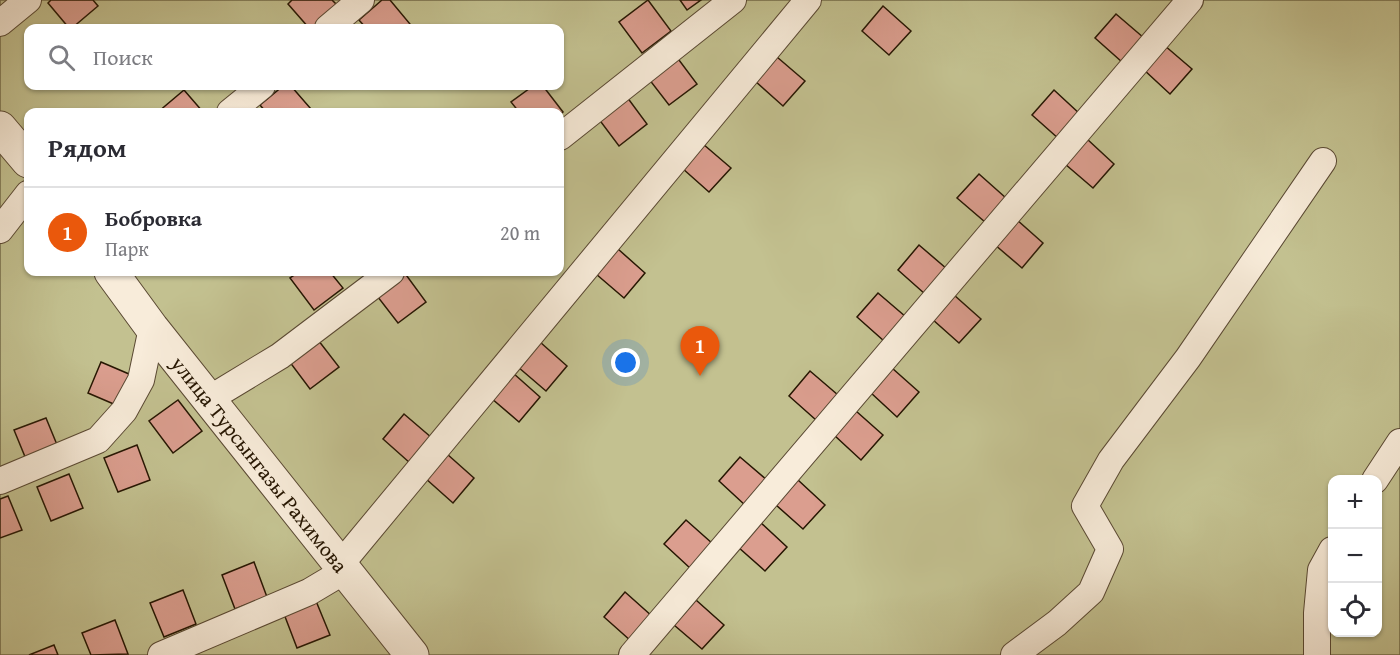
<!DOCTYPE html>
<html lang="ru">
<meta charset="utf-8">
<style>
:root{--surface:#fff;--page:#f7f7f7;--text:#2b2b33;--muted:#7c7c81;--line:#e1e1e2;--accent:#ea580c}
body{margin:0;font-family:"Gentium Book Plus",serif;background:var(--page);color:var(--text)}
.controls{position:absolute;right:18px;bottom:18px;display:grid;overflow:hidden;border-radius:12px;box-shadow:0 2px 4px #0004}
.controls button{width:54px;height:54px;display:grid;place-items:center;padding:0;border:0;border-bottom:2px solid var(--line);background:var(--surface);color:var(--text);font:30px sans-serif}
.you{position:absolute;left:626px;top:363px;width:21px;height:21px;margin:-15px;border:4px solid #fff;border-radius:50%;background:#1a73e8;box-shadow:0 0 0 9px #1a73e833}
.badge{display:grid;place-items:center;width:39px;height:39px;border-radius:50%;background:var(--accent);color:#fff;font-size:20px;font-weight:700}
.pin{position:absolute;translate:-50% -50px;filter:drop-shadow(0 2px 3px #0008)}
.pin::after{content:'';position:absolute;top:32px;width:21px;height:18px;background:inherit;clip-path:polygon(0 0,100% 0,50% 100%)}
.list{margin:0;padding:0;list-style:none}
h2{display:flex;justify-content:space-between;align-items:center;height:78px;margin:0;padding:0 24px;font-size:26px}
h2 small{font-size:20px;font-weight:400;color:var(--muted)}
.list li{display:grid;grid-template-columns:39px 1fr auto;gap:18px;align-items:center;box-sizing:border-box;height:90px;padding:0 24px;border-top:2px solid var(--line)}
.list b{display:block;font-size:22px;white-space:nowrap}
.list p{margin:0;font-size:20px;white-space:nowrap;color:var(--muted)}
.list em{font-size:20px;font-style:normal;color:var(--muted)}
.icon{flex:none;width:33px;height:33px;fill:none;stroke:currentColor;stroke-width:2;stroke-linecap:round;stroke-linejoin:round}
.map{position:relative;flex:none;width:1400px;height:655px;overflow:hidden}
.search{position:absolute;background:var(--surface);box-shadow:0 2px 4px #0004;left:24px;top:24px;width:540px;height:66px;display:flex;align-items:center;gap:15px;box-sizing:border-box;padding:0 21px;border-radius:12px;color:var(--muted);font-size:22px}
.panel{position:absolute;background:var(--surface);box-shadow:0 2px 4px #0004;left:24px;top:108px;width:540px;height:168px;border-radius:12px}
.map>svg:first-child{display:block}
</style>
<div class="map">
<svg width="1400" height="655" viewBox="0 0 1400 655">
<rect width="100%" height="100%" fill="#f4e2c6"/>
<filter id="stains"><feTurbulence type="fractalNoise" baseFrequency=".00333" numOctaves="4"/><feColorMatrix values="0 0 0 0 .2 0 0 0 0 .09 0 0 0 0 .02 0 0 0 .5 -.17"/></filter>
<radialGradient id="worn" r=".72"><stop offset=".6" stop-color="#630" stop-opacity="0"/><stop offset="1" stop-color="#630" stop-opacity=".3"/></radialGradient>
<path fill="#c3c190" stroke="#746c49" stroke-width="1.5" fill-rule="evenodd" d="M0 0H1400V655H0ZM28 28H560V86H28ZM28 112H560V272H28ZM1332 480H1378V632H1332Z"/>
<g fill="#db9e8f" stroke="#261602" stroke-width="1.5">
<path d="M51 0H93L98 6 72 28H69L48 3Z"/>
<path d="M292 0H332L339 7 313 28H309L288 4Z"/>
<path d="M382 0H390L410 24 404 28H366L359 20Z"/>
<path d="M648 0 671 31 642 53 619 22Z"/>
<path d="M680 0H701L687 10Z"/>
<path d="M883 6 911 31 889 55 862 31Z"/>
<path d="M1116 14 1144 38 1122 62 1095 38Z"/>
<path d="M1164 45 1192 69 1170 94 1143 69Z"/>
<path d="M673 52 697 84 669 105 645 74Z"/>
<path d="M777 57 805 81 783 106 755 81Z"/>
<path d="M283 86H291L311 109 306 112H266L260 105Z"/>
<path d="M533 86H543L563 112 560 115V112H519L511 102Z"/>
<path d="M184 90 203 112H158Z"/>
<path d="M1054 90 1081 115 1059 139 1032 115Z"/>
<path d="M624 93 647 124 619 146 595 114Z"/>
<path d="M1087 139 1114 164 1093 188 1065 164Z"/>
<path d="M703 144 731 168 709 192 682 168Z"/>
<path d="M979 174 1006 198 985 222 957 198Z"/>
<path d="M1016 219 1043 243 1022 268 994 244Z"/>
<path d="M919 245 947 269 925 294 898 270Z"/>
<path d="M618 249 645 273 624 298 596 274Z"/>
<path d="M299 272H330L343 288 314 310 290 278Z"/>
<path d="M401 272H404L426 302 398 323 374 292Z"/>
<path d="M878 293 906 317 884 341 857 317Z"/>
<path d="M954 295 981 319 959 343 932 319Z"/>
<path d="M315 336 339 367 310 389 286 357Z"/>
<path d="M540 342 567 366 546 391 518 367Z"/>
<path d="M101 362 136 377 123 408 88 393Z"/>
<path d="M892 368 919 392 897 417 870 392Z"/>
<path d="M810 371 838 395 816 420 789 396Z"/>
<path d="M513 373 540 397 519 422 491 398Z"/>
<path d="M178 400 202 431 173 453 149 421Z"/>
<path d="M856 411 883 435 861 460 834 435Z"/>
<path d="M404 414 432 438 410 463 383 439Z"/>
<path d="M46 418 60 452 28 464 14 430Z"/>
<path d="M137 445 150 480 118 492 104 458Z"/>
<path d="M447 454 474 478 453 503 425 478Z"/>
<path d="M740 457 768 481 746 506 719 481Z"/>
<path d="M69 474 83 508 51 521 37 487Z"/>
<path d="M798 480 825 505 803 529 776 505Z"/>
<path d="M8 496 22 530 0 538V499Z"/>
<path d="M686 520 713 544 691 569 664 544Z"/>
<path d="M760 522 787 547 765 571 738 547Z"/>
<path d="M254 562 267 597 235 609 222 575Z"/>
<path d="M183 590 196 624 164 637 150 603Z"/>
<path d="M625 592 653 617 631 641 604 617Z"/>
<path d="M696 600 724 625 702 649 674 625Z"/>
<path d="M316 601 330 635 297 648 284 614Z"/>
<path d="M115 620 128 654 91 655 82 633Z"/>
<path d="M54 645 58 655H29Z"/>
</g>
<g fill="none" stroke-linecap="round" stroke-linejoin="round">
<defs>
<g id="minor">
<path d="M0 23 28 0"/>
<path d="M328 28 361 0"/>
<path d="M230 112 262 86"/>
<path d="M560 137 733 0"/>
<path d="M0 230 28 194"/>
<path d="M209 399 280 356 391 272"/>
<path d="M1375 480 1400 442"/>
<path d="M0 481 98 440 124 411 141 380 152 328"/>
<path d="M340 565 808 0"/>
<path d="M161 655 309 592 346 570"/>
<path d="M632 655 1190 0"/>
<path d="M1014 655 1057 623 1091 592 1110 549 1085 506 1111 460 1188 358 1323 161"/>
<path d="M1317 655V613L1321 570 1332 550"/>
</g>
<g id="tertiary">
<path d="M0 128 28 161"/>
<path id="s1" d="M111 272 152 328 412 655"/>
</g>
</defs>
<use href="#minor" stroke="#5a4933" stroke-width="28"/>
<use href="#tertiary" stroke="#5a4933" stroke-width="35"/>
<use href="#minor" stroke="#f8ecda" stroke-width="26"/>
<use href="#tertiary" stroke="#f8ecda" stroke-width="33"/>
</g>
<g text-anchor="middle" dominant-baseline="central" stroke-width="4.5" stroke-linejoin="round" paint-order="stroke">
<g font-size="21" fill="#261602" stroke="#f8ecda">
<text stroke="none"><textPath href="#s1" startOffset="243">улица Турсынгазы Рахимова</textPath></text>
</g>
</g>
<rect width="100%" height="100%" filter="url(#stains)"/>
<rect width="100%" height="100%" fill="url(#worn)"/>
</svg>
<div class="controls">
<button>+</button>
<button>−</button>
<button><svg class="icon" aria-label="locate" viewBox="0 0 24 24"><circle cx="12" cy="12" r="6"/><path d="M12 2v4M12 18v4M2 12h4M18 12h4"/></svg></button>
</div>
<div class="you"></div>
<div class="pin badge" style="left:700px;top:376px">1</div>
<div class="search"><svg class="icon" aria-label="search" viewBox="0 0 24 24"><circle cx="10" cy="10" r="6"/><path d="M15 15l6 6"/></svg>Поиск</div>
<section class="panel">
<h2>Рядом<small></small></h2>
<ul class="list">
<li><span class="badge">1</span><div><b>Бобровка</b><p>Парк</p></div><em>20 m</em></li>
</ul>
</section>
</div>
